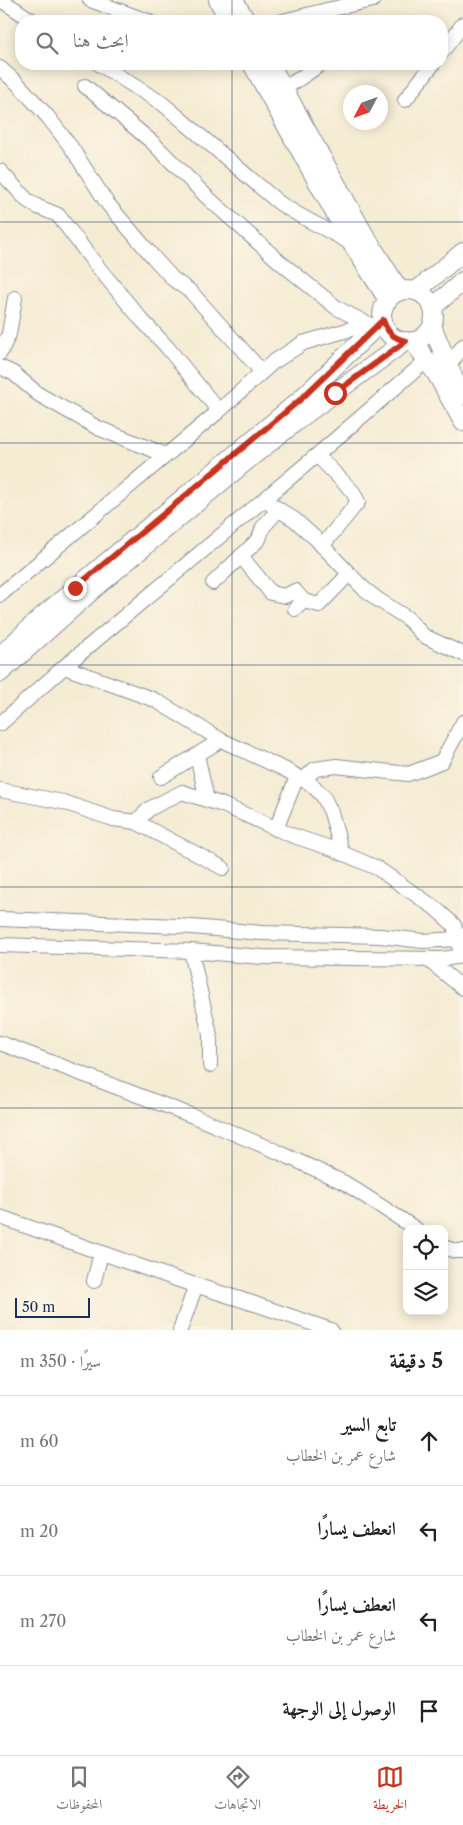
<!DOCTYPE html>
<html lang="ar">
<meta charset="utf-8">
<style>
:root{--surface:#fff;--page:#f6f6f6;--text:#222;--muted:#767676;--line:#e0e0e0;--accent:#c8321e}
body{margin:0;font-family:"Libre Caslon Text",Amiri,serif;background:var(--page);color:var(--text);direction:rtl}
.controls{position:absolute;right:15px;bottom:15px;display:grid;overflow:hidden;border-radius:10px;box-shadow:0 2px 12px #0003}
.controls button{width:45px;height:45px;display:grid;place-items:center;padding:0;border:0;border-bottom:1px solid var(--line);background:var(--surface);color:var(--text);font:25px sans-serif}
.compass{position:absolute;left:343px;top:85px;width:45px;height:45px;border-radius:50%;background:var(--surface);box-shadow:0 2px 12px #0003;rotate:229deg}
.scale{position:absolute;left:15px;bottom:12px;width:75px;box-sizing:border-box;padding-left:5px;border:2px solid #1b2f5e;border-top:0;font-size:14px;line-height:18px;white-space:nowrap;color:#1b2f5e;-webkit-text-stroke:4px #fcf5e5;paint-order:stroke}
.stop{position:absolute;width:15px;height:15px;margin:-11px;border:4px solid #c8321e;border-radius:50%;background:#fff}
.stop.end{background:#c8321e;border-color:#fff;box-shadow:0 1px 5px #0008}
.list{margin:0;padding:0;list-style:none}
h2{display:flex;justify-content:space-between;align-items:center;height:65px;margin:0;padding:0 20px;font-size:21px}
h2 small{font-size:16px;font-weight:400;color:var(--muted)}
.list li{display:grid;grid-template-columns:32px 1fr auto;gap:15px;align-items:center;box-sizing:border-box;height:90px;padding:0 20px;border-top:1px solid var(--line)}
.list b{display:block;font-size:19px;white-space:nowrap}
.list p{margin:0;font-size:16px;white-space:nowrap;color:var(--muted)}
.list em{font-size:16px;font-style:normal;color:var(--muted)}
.icon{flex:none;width:28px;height:28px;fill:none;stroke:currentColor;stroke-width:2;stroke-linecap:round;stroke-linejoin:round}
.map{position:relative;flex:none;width:463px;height:1330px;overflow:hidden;direction:ltr}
.search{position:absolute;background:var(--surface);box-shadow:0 2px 12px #0003;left:15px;right:15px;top:15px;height:55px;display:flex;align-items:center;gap:12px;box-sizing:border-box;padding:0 18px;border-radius:20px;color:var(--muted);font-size:19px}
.sheet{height:425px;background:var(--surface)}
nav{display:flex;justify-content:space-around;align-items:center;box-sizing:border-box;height:70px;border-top:1px solid var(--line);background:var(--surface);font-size:14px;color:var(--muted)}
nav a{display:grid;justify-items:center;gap:2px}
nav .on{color:var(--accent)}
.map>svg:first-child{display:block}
</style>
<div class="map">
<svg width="463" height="1330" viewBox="0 0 463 1330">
<rect width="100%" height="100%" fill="#fcf5e5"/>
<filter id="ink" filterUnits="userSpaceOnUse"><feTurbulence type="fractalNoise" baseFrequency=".02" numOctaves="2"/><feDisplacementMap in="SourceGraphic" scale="10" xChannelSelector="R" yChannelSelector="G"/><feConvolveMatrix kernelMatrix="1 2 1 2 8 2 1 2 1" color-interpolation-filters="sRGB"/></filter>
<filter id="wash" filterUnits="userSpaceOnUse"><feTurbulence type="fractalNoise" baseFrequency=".0096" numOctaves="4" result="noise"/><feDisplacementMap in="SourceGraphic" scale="20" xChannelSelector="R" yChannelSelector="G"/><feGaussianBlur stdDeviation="1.12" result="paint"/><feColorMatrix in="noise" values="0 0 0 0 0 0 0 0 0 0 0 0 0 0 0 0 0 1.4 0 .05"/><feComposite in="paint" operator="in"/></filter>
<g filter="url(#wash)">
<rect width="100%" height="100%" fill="#f4ecd3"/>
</g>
<g filter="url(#ink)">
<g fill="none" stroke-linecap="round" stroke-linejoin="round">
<defs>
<g id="minor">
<path d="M1 0 33 21"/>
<path d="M90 0 148 21"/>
<path d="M283 21 327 10 373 0"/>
<path d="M442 52 463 24"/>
<path d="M99 64 163 104 278 202C301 218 327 229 352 244"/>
<path d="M0 68 18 84 48 117 71 147 107 203 154 258 173 279 191 292 262 372"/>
<path d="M85 86 152 142 207 197 280 262 337 308 370 325"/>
<path d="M284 89 321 64"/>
<path d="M405 100 433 64"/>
<path d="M0 171 27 200 38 207 58 215 93 261 140 318 167 347 219 411"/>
<path d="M0 353 9 334 15 298"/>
<path d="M0 367 13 373 38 394 98 428 166 455"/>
<path d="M448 367 463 346"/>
<path d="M317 455 353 492 358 502 322 546"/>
<path d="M264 500 295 520 315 538 362 587 377 599 407 618 424 636 463 654"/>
<path d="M241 556 271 593 285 596 295 591 304 601"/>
<path d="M213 583 259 539 263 527 279 509"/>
<path d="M0 595 219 411 272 363 303 343 351 329 362 322"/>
<path d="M295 609 304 601 319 605 349 574"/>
<path d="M64 667 155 700 221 740 286 770 311 784 323 796 331 812 342 853"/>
<path d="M0 724 64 667 317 455 426 361"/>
<path d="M197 755 207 800"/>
<path d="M161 777 221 740"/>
<path d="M303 780 315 769 336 766 408 774 422 769 442 761 463 722"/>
<path d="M0 790 63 802 113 819 136 822 223 868"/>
<path d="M136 822 149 809 182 792 223 805 291 835 333 849 377 868 435 908 454 925 459 946"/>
<path d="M276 829 297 777"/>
<path d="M0 919 180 926 262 933 381 936 423 941 457 939 463 935"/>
<path d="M0 945 191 951 263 957 442 959 463 956"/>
<path d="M191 951 210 1035V1065"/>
<path d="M427 959 463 988"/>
<path d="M0 1043 193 1116 276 1151 345 1183 416 1229"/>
<path d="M0 1217 176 1279 255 1304 331 1330"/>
<path d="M444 1247 455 1251H463"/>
<path d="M94 1281 101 1253"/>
<path d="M180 1330 196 1285"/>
</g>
<g id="major">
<path d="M218 0 230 21"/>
<path d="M234 0 246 21"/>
<path d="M252 64 352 244 388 300"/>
<path d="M270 64 364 234 400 291"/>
<circle cx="408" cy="316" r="26"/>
<path d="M416 291 463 252"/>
<path d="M433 307 463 281"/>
<path d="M432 326 454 379 463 395"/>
<path d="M413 341 437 375 463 422"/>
<path d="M0 656 39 619 301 399 383 320"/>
<path d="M0 673 96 587 250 458 306 414 406 341"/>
</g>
</defs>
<use href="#minor" stroke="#888e98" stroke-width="16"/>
<use href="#major" stroke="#888e98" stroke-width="20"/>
<use href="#minor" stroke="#fff" stroke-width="14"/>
<use href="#major" stroke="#fff" stroke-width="18"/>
</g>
</g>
<g fill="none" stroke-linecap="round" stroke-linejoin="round" filter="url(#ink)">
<path stroke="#c8321e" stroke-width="6" d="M75 588 301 399 383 320C387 332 393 338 406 341L335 393"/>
</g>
<path fill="none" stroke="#1b2f5e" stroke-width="1" stroke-opacity="0.55" d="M232 0V21M232 64V1330M0 222H463M0 443H463M0 665H463M0 887H463M0 1108H463"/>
</svg>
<div class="controls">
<button><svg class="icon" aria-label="locate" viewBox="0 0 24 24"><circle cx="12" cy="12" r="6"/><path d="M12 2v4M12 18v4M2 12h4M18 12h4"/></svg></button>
<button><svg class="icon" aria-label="layers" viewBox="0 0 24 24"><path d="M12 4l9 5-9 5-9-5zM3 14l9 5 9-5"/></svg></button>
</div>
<svg class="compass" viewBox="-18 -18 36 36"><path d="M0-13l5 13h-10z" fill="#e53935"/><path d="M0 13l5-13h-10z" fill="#767676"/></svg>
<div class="scale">50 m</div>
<div class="stop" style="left:335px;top:393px"></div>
<div class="stop end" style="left:75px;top:588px"></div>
<div class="search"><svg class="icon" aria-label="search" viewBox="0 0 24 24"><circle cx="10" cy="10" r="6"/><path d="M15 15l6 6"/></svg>ابحث هنا</div>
</div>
<section class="sheet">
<h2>5 دقيقة<small>سيرًا · 350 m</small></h2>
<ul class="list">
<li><svg class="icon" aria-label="ahead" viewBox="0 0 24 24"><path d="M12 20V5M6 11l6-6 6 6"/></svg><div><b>تابع السير</b><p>شارع عمر بن الخطاب</p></div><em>60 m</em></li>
<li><svg class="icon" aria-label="left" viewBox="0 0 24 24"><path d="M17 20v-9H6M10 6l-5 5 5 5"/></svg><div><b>انعطف يسارًا</b></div><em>20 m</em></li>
<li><svg class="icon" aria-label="left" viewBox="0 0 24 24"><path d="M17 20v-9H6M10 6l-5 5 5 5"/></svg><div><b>انعطف يسارًا</b><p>شارع عمر بن الخطاب</p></div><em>270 m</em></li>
<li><svg class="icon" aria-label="arrive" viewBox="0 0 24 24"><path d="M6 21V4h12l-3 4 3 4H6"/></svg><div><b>الوصول إلى الوجهة</b></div></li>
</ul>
</section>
<nav>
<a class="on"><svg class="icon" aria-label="map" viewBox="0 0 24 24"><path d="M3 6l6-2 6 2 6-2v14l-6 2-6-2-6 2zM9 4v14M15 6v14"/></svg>الخريطة</a>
<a><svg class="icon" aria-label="directions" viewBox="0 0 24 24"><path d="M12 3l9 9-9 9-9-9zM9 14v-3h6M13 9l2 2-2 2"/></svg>الاتجاهات</a>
<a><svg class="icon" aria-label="saved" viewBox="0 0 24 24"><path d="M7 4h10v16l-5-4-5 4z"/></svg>المحفوظات</a>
</nav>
